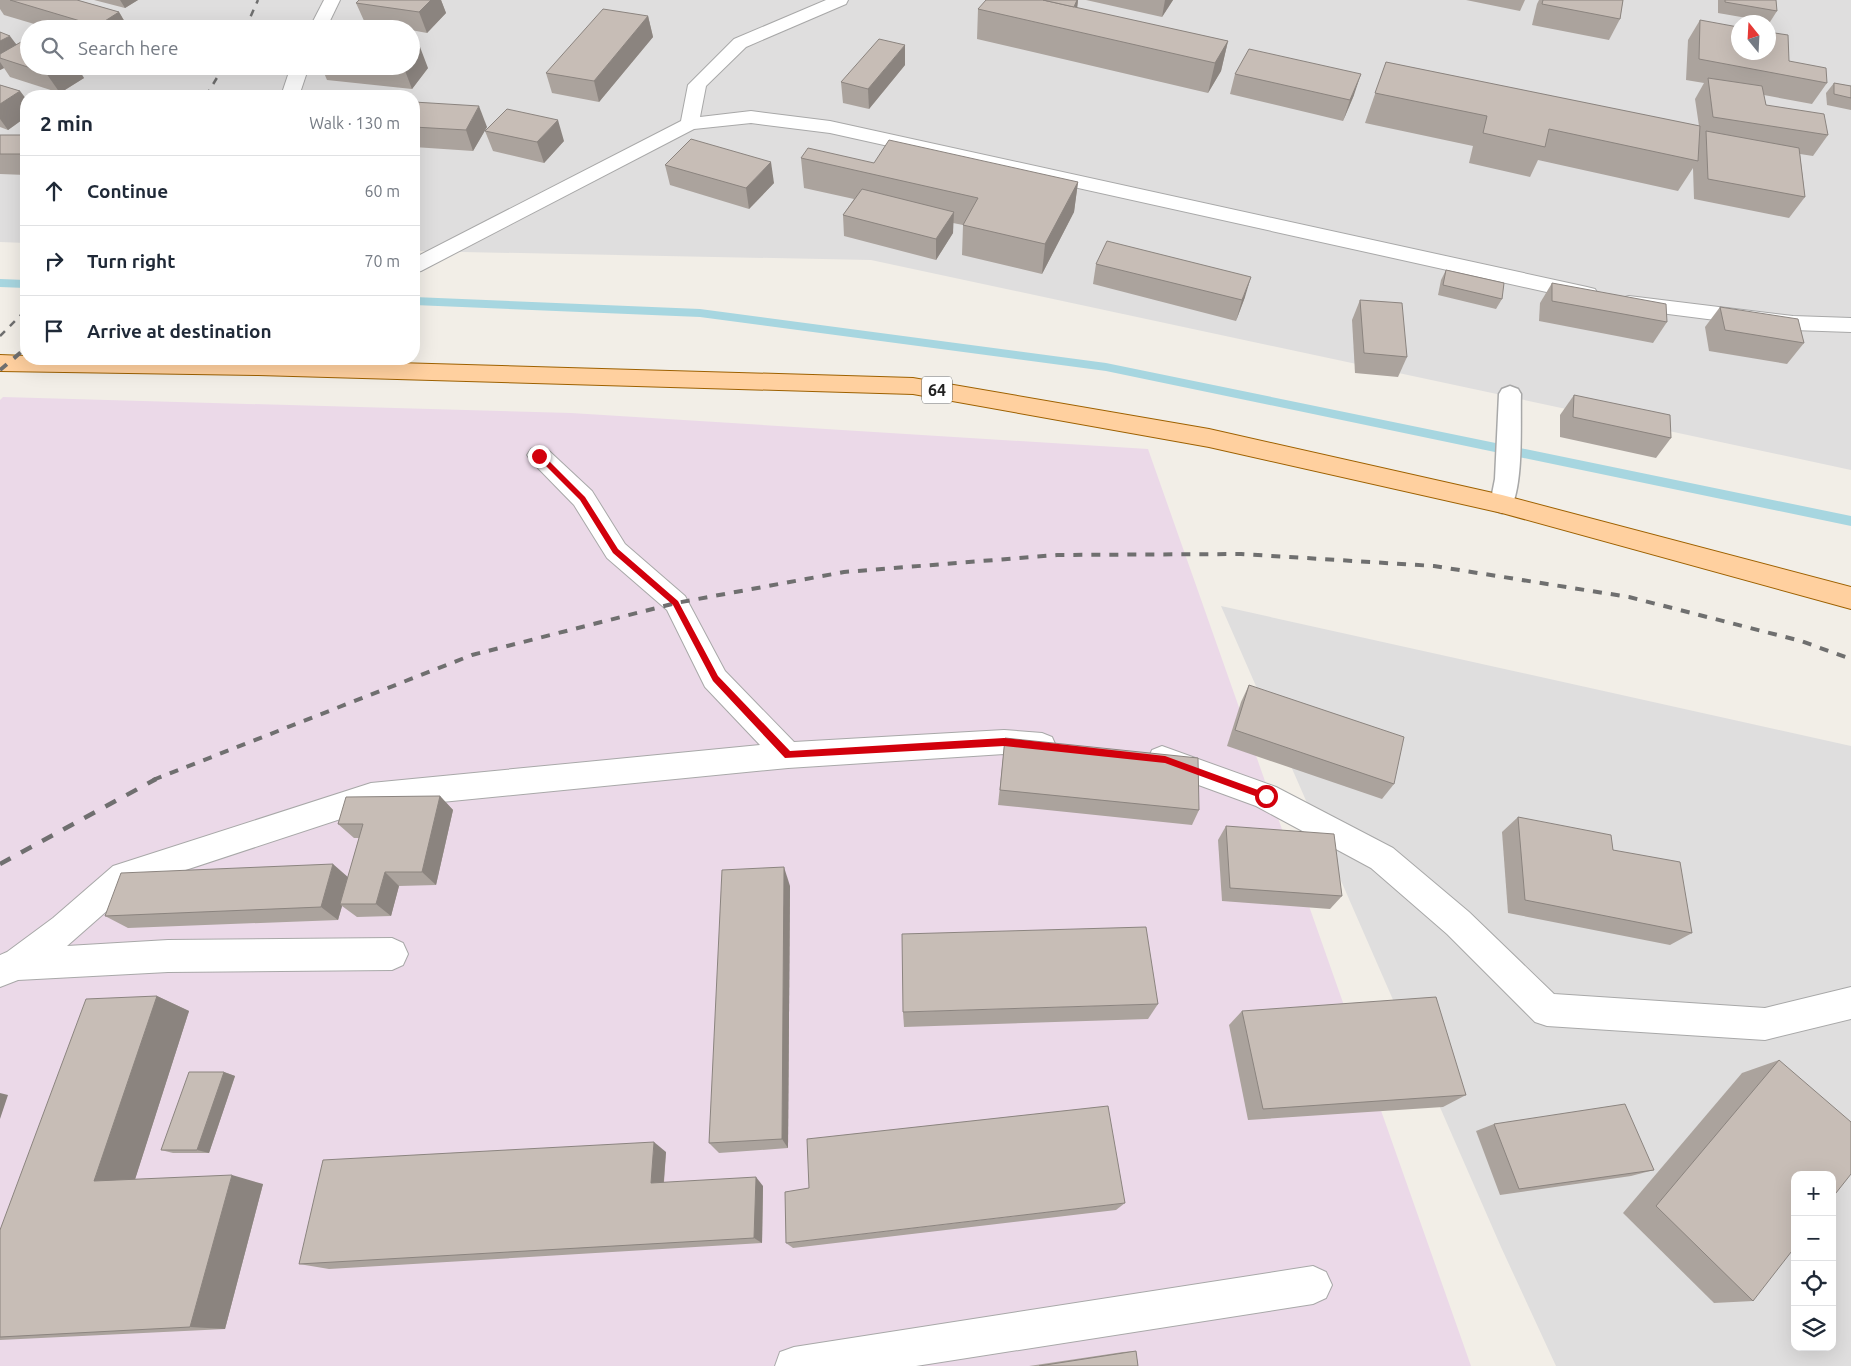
<!DOCTYPE html>
<meta charset="utf-8">
<style>
:root{--surface:#fff;--page:#f6f6f7;--text:#1f2937;--muted:#747a83;--line:#e0e1e3}
body{margin:0;font-family:Ubuntu,sans-serif;background:var(--page);color:var(--text)}
.controls{position:absolute;right:15px;bottom:15px;display:grid;overflow:hidden;border-radius:10px;box-shadow:0 5px 20px #0002}
.controls button{width:45px;height:45px;display:grid;place-items:center;padding:0;border:0;border-bottom:1px solid var(--line);background:var(--surface);color:var(--text);font:25px sans-serif}
.compass{position:absolute;left:1731px;top:15px;width:45px;height:45px;border-radius:50%;background:var(--surface);box-shadow:0 5px 20px #0002;rotate:342deg}
.stop{position:absolute;width:15px;height:15px;margin:-11px;border:4px solid #d2000c;border-radius:50%;background:#fff}
.stop.end{background:#d2000c;border-color:#fff;box-shadow:0 1px 5px #0008}
.list{margin:0;padding:0;list-style:none}
h2{display:flex;justify-content:space-between;align-items:center;height:65px;margin:0;padding:0 20px;font-size:21px}
h2 small{font-size:16px;font-weight:400;color:var(--muted)}
.list li{display:grid;grid-template-columns:32px 1fr auto;gap:15px;align-items:center;box-sizing:border-box;height:70px;padding:0 20px;border-top:1px solid var(--line)}
.list b{display:block;font-size:19px;white-space:nowrap}
.list em{font-size:16px;font-style:normal;color:var(--muted)}
.icon{flex:none;width:28px;height:28px;fill:none;stroke:currentColor;stroke-width:2;stroke-linecap:round;stroke-linejoin:round}
.map{position:relative;flex:none;width:1851px;height:1366px;overflow:hidden}
.search{position:absolute;background:var(--surface);box-shadow:0 5px 20px #0002;left:20px;top:20px;width:400px;height:55px;display:flex;align-items:center;gap:12px;box-sizing:border-box;padding:0 18px;border-radius:28px;color:var(--muted);font-size:19px}
.panel{position:absolute;background:var(--surface);box-shadow:0 5px 20px #0002;left:20px;top:90px;width:400px;height:275px;border-radius:20px}
.map>svg:first-child{display:block}
</style>
<div class="map">
<svg width="1851" height="1366" viewBox="0 0 1851 1366">
<rect width="100%" height="100%" fill="#f2eee7"/>
<g fill="#dfdede" fill-rule="evenodd">
<path d="M0 0H1851V470L871 260 414 251V96H26V243L0 242ZM1738 22H1768V52H1738ZM29 29H411V66H29Z"/>
<path d="M1221 606 1851 746V1366H1556L1501 1247ZM1795 1175H1832V1347H1795Z"/>
</g>
<path fill="#ebd9e8" d="M3 397 571 413 1148 449 1471 1366H0V400Z"/>
<g fill="none" stroke-linecap="round" stroke-linejoin="round">
<g fill="#a7d6e0" fill-rule="evenodd">
<path d="M0 279 26 280V288L0 287Z"/>
<path d="M414 297 700 309 1106 363 1851 516V526L1106 371 700 317 414 305Z"/>
</g>
<defs>
<path id="lane" d="M1510 386 1518 389 1521 394C1520 425 1524 484 1510 510L1502 513 1494 510 1490 504 1495 479 1499 394 1502 389Z"/>
<g id="street">
<path d="M324 0H340L326 29H309Z"/>
<path d="M826 0H848L846 4 746 47 706 86 700 117 751 111 830 121 1587 287 1595 289 1598 294 1595 299 1587 301 830 133 751 123 694 129 421 271 414 273V258L681 121 688 85 734 39Z"/>
<path d="M291 66H309L299 96H281Z"/>
<path d="M1629 296 1793 316 1851 318V332L1793 330 1621 308 1618 303 1621 298Z"/>
<path d="M539 446 547 449 592 491 625 544 685 596 725 671 794 742 1004 730 1042 733 1052 737 1056 746 1052 755 1042 759 1004 754 788 768 371 809 134 887 67 946 168 940 392 938 403 943 408 954 403 965 392 970 168 972 18 980 0 987V955L7 952 53 918 113 866 371 783 760 745 705 687 667 610 607 558 574 505 531 461 527 455 531 449Z"/>
<path d="M1162 746 1276 787 1393 848 1469 912 1554 994 1765 1008 1851 987V1019L1765 1040 1547 1026 1535 1022 1447 934 1371 868 1256 806 1152 768 1148 759 1152 750Z"/>
<path d="M1313 1266 1326 1272 1332 1285 1326 1298 1313 1304 916 1366H775L780 1352 794 1347Z"/>
</g>
<path id="primary" d="M0 355 26 356V359H258L913 378 1209 429 1502 495 1851 587V609L1502 513 1209 447 913 394 258 375 0 371Z"/>
</defs>
<use href="#lane" stroke="#a8a8a8" stroke-width="3"/>
<use href="#street" stroke="#a8a8a8" stroke-width="2"/>
<use href="#primary" stroke="#9e6100" stroke-width="2"/>
<use href="#lane" fill="#fff" fill-rule="evenodd"/>
<use href="#street" fill="#fff" fill-rule="evenodd"/>
<use href="#primary" fill="#ffd09f" fill-rule="evenodd"/>
<g stroke="#6f6f6f" stroke-width="2.5" stroke-dasharray="7 7" stroke-linecap="butt">
<path d="M245 29 258 0"/>
<path d="M206 96 224 66"/>
<path d="M0 336 26 310"/>
</g>
<g stroke="#6f6f6f" stroke-width="4" stroke-dasharray="9 9" stroke-linecap="butt">
<path d="M0 370 26 348"/>
<path d="M153 780 472 655 676 603 844 572 1057 555 1241 554 1434 566 1629 597 1801 641 1851 659"/>
</g>
<path stroke="#6f6f6f" stroke-width="4.5" stroke-dasharray="12 12" stroke-linecap="butt" d="M0 864 156 779"/>
</g>
<g fill="#aba39d">
<path d="M0 0H77L119 12 129 29H51L4 15 0 9Z"/>
<path d="M94 0H138L125 8Z"/>
<path d="M359 0H441L446 13 427 33 411 30V29H402L365 23 356 3Z"/>
<path d="M1078 0 1077 8 1228 41 1221 71 1208 93 977 39 978 9Z"/>
<path d="M1086 0H1173L1162 17Z"/>
<path d="M1466 0H1525L1520 11Z"/>
<path d="M1539 0H1623L1620 19 1609 40 1532 25 1537 4Z"/>
<path d="M1718 0H1776L1777 11 1770 22 1718 13Z"/>
<path d="M648 16 653 37 599 102 552 93 546 73Z"/>
<path d="M1700 20 1789 61 1827 83 1812 104 1764 95 1766 105 1828 135 1813 156 1800 154 1805 197 1789 218 1694 199 1693 168 1678 191 1538 160 1530 177 1469 163 1473 146 1365 123 1386 62 1699 126 1695 99 1704 83 1686 80 1688 40Z"/>
<path d="M0 32 16 44 84 78 60 93 10 77 4 68 0 70Z"/>
<path d="M905 65 869 109 843 103 841 82Z"/>
<path d="M321 66H411L428 68 412 89 327 80Z"/>
<path d="M1235 74 1354 95 1343 121 1230 94Z"/>
<path d="M1834 83 1851 86V110L1827 105 1826 93Z"/>
<path d="M0 85 20 91 26 99V117L8 130 0 127Z"/>
<path d="M414 102 487 127 473 151 414 147Z"/>
<path d="M485 131 564 141 544 163 493 151Z"/>
<path d="M0 135H26V175L0 174Z"/>
<path d="M801 158 1078 182 1074 212 1042 274 962 255 963 225 953 223V233L936 260 844 236 843 215 854 199 804 188Z"/>
<path d="M665 165 774 183 749 209 670 185Z"/>
<path d="M1096 264 1245 297 1236 321 1093 284Z"/>
<path d="M1446 270 1502 299 1496 309 1438 295 1441 280Z"/>
<path d="M1552 283 1667 322 1653 343 1539 321 1540 303Z"/>
<path d="M1360 300 1407 357 1398 377 1355 373 1352 320Z"/>
<path d="M1720 307 1804 343 1787 364 1709 351 1705 327Z"/>
<path d="M1574 395 1671 438 1656 458 1560 437V415Z"/>
<path d="M1249 685 1394 784 1382 799 1227 746 1241 702Z"/>
<path d="M1005 738 1199 810 1192 825 998 805Z"/>
<path d="M440 796 453 810 436 885 399 886 391 916 357 917 342 906 338 920 128 928 105 916 348 877 359 838H354L338 824Z"/>
<path d="M1518 817 1613 850 1692 933 1670 945 1508 913 1502 832Z"/>
<path d="M1226 826 1342 896 1330 909 1222 901 1218 840Z"/>
<path d="M790 886 788 1148 719 1153 709 1143Z"/>
<path d="M157 996 189 1011 135 1179 263 1184 225 1329 0 1340V1230Z"/>
<path d="M1158 1004 1148 1019 904 1027 903 1012Z"/>
<path d="M1242 1011 1466 1095 1443 1107 1248 1120 1229 1025Z"/>
<path d="M1779 1060 1753 1301 1714 1303 1623 1213 1742 1073Z"/>
<path d="M224 1072 235 1076 209 1153H173L161 1150Z"/>
<path d="M1494 1124 1654 1170 1631 1176 1500 1195 1476 1131Z"/>
<path d="M666 1152 664 1182 763 1186 762 1243 329 1269 299 1264Z"/>
<path d="M1125 1203 1116 1210 793 1248 786 1243Z"/>
<path d="M1136 1351 1138 1366H1029L1123 1352Z"/>
</g>
<g fill="#8b847f">
<path d="M120 0H138L125 8Z"/>
<path d="M431 0H441L446 13 427 33 419 12Z"/>
<path d="M1077 0H1078L1077 9 1074 7Z"/>
<path d="M1165 0H1173L1162 17Z"/>
<path d="M119 12 129 29H99L97 26Z"/>
<path d="M648 16 653 37 599 102 594 81Z"/>
<path d="M10 36 25 56 0 58V41Z"/>
<path d="M1228 41 1221 71 1208 93 1215 63Z"/>
<path d="M905 45V65L869 109 868 89Z"/>
<path d="M420 47 428 68 412 89 404 68 405 66H411V58Z"/>
<path d="M0 62 4 68 0 70Z"/>
<path d="M56 66H77L84 78 60 93 46 73Z"/>
<path d="M1361 74 1354 95 1343 121 1350 100Z"/>
<path d="M20 91 26 99V117L8 130 0 119V104Z"/>
<path d="M479 106 487 127 473 151 466 130Z"/>
<path d="M558 120 564 141 544 163 537 142Z"/>
<path d="M771 162 774 183 749 209 746 188Z"/>
<path d="M1078 182 1074 212 1042 274 1045 244Z"/>
<path d="M954 212 953 233 936 260V239Z"/>
<path d="M1251 277 1245 297 1236 321 1242 300Z"/>
<path d="M440 796 453 810 436 885 422 872Z"/>
<path d="M333 864 349 878 340 904 342 906 338 920 321 907Z"/>
<path d="M784 867 790 886 788 1148 782 1139Z"/>
<path d="M385 872 399 886 391 916 376 904Z"/>
<path d="M157 996 189 1011 132 1189 94 1181Z"/>
<path d="M224 1072 235 1076 209 1153 197 1150Z"/>
<path d="M0 1093 8 1095 0 1119Z"/>
<path d="M654 1142 666 1152 663 1191 651 1183Z"/>
<path d="M232 1175 263 1184 225 1329 190 1327Z"/>
<path d="M756 1177 763 1186 762 1243 754 1238Z"/>
</g>
<g fill="#c7bdb6" stroke="#8b847f">
<path d="M10 0H77L119 12 97 26Z"/>
<path d="M359 0H431L419 12 356 3Z"/>
<path d="M986 0H1043L1228 41 1215 63 978 9Z"/>
<path d="M1043 0H1077L1074 7Z"/>
<path d="M1543 0H1623L1620 19 1542 4Z"/>
<path d="M1725 0H1776L1777 11 1725 2Z"/>
<path d="M603 9 648 16 594 81 546 73Z"/>
<path d="M1700 20 1738 27V52H1768V32L1788 35 1789 61 1826 68 1827 83 1699 59Z"/>
<path d="M0 32 10 36 0 41Z"/>
<path d="M879 39 905 45 868 89 841 82Z"/>
<path d="M21 42 29 44V66H56L46 73 0 58V54Z"/>
<path d="M411 46 420 47 411 58Z"/>
<path d="M1249 49 1361 74 1350 100 1235 74Z"/>
<path d="M1386 62 1700 126 1698 161 1549 129 1545 147 1483 133 1487 116 1375 93Z"/>
<path d="M387 66H405L404 68Z"/>
<path d="M1708 78 1762 86 1766 105 1824 114 1828 135 1713 117Z"/>
<path d="M1834 83 1851 86V98L1834 94Z"/>
<path d="M0 85 20 91 0 104Z"/>
<path d="M414 102 479 106 466 130 414 127Z"/>
<path d="M507 109 558 120 537 142 485 131Z"/>
<path d="M1706 131 1799 148 1805 197 1708 179Z"/>
<rect x="0" y="135" width="26" height="19"/>
<path d="M691 139 771 162 746 188 665 165Z"/>
<path d="M889 140 1078 182 1045 244 963 225 978 198 801 158 808 148 874 163Z"/>
<path d="M862 189 954 212 936 239 843 215Z"/>
<path d="M1107 241 1251 277 1242 300 1096 264Z"/>
<path d="M1446 270 1504 283 1502 299 1443 285Z"/>
<path d="M1552 283 1666 304 1667 322 1552 301Z"/>
<path d="M1360 300 1402 303 1407 357 1364 353Z"/>
<path d="M1720 307 1798 319 1804 343 1725 330Z"/>
<path d="M1574 395 1670 415 1671 438 1573 417Z"/>
<path d="M1249 685 1404 737 1394 784 1235 730Z"/>
<path d="M1005 738 1198 758 1199 810 1000 790Z"/>
<path d="M440 796 422 872H385L376 904H340L363 824H338L346 797Z"/>
<path d="M1518 817 1611 835 1613 850 1680 862 1692 933 1525 900Z"/>
<path d="M1226 826 1334 834 1342 896 1230 888Z"/>
<path d="M333 864 321 907 105 916 121 873Z"/>
<path d="M784 867 782 1139 709 1143 722 870Z"/>
<path d="M1146 927 1158 1004 903 1012 902 934Z"/>
<path d="M157 996 94 1181 232 1175 190 1327 0 1337V1230L86 999Z"/>
<path d="M1436 997 1466 1095 1263 1109 1242 1011Z"/>
<path d="M1779 1060 1851 1122V1174L1832 1198V1175H1795V1247L1753 1301 1656 1206Z"/>
<path d="M189 1072H224L197 1150H161Z"/>
<path d="M1625 1104 1654 1170 1519 1189 1494 1124Z"/>
<path d="M1108 1106 1125 1203 786 1243 785 1192 809 1188 807 1139Z"/>
<path d="M654 1142 651 1183 756 1177 754 1238 299 1264 323 1160Z"/>
<path d="M1136 1351 1138 1366H1039Z"/>
</g>
<path fill="#d2000c" d="M537 454H542L585 497 618 549 678 601 718 676 790 751 1004 738 1165 756 1269 794V799L1266 800 1165 763 1004 746 785 758 713 681 673 605 613 553 580 500 537 457Z"/>
<g text-anchor="middle" dominant-baseline="central" stroke-width="4" stroke-linejoin="round" paint-order="stroke">
<rect fill="#fff" stroke="#646464" stroke-width="1" x="922" y="376.5" width="30" height="27" rx="4"/>
<g font-size="16" font-weight="bold" fill="#212121">
<text x="937" y="390">64</text>
</g>
</g>
</svg>
<div class="controls">
<button>+</button>
<button>−</button>
<button><svg class="icon" aria-label="locate" viewBox="0 0 24 24"><circle cx="12" cy="12" r="6"/><path d="M12 2v4M12 18v4M2 12h4M18 12h4"/></svg></button>
<button><svg class="icon" aria-label="layers" viewBox="0 0 24 24"><path d="M12 4l9 5-9 5-9-5zM3 14l9 5 9-5"/></svg></button>
</div>
<svg class="compass" viewBox="-18 -18 36 36"><path d="M0-13l5 13h-10z" fill="#e53935"/><path d="M0 13l5-13h-10z" fill="#747a83"/></svg>
<div class="stop" style="left:1266px;top:796px"></div>
<div class="stop end" style="left:539px;top:456px"></div>
<div class="search"><svg class="icon" aria-label="search" viewBox="0 0 24 24"><circle cx="10" cy="10" r="6"/><path d="M15 15l6 6"/></svg>Search here</div>
<section class="panel">
<h2>2 min<small>Walk · 130 m</small></h2>
<ul class="list">
<li><svg class="icon" aria-label="ahead" viewBox="0 0 24 24"><path d="M12 20V5M6 11l6-6 6 6"/></svg><div><b>Continue</b></div><em>60 m</em></li>
<li><svg class="icon" aria-label="right" viewBox="0 0 24 24"><path d="M7 20v-9h11M14 6l5 5-5 5"/></svg><div><b>Turn right</b></div><em>70 m</em></li>
<li><svg class="icon" aria-label="arrive" viewBox="0 0 24 24"><path d="M6 21V4h12l-3 4 3 4H6"/></svg><div><b>Arrive at destination</b></div></li>
</ul>
</section>
</div>
